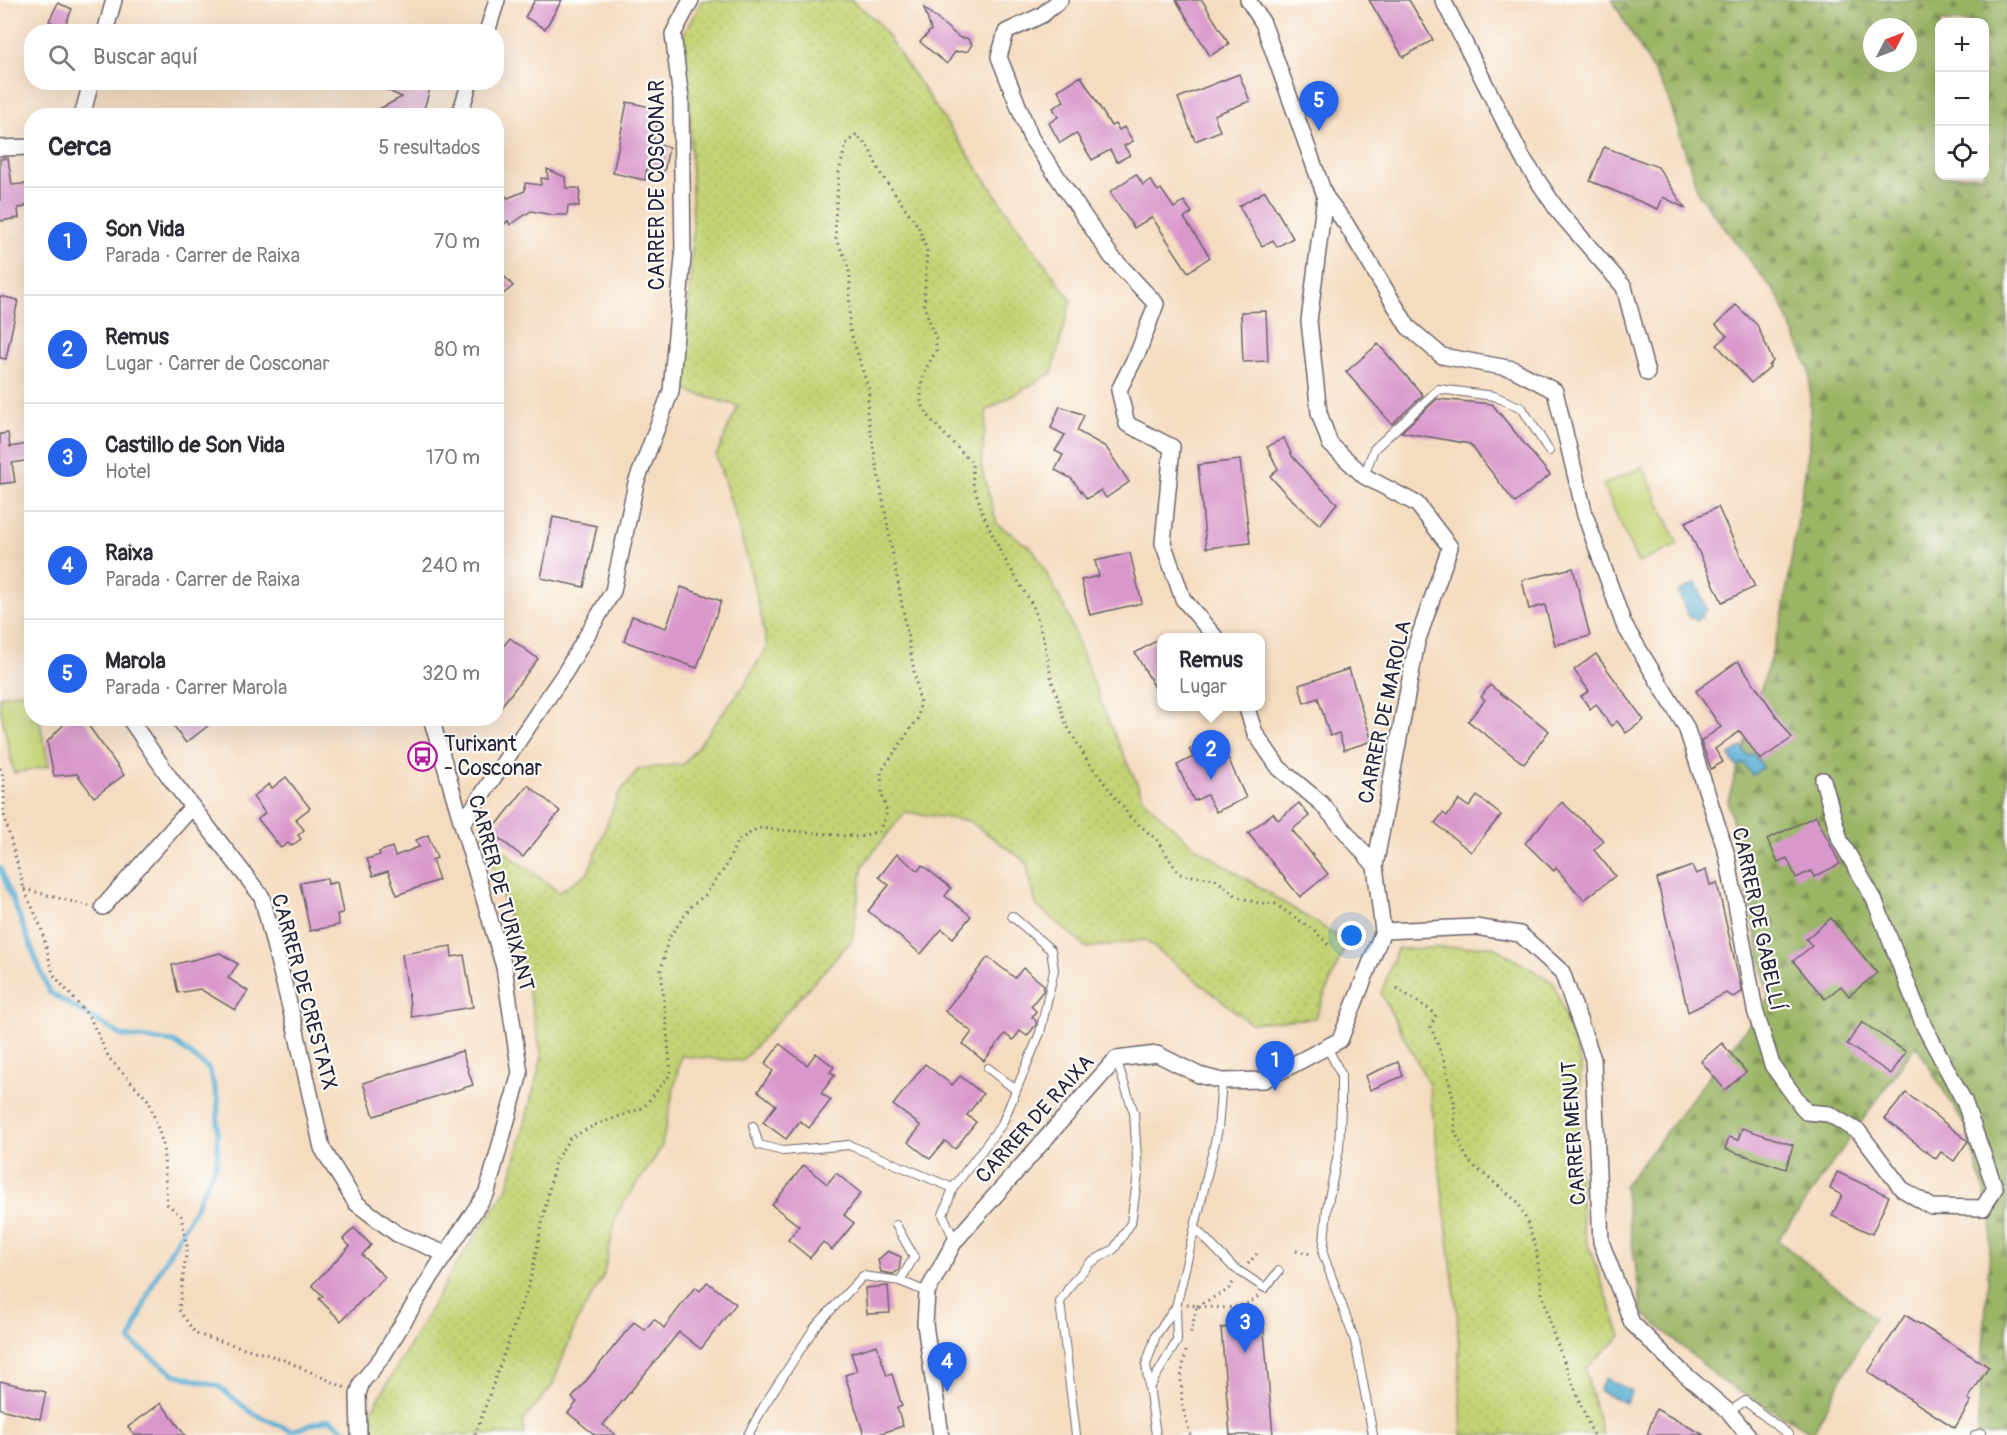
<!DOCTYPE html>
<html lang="es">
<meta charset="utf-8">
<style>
:root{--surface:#fff;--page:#f2f2f3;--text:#2b2b33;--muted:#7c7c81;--line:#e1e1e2;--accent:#2563eb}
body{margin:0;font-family:Pangolin,sans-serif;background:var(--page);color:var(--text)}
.controls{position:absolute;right:18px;top:18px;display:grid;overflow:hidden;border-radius:12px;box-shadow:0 6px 24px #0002}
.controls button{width:54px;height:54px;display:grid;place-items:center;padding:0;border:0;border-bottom:2px solid var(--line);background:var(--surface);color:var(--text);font:30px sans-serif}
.compass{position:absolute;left:1863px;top:18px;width:54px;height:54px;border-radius:50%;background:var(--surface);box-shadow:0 6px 24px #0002;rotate:48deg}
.you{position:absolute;left:1352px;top:936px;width:21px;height:21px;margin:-15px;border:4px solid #fff;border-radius:50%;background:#1a73e8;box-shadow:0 0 0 9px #1a73e833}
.badge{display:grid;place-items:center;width:39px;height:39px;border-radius:50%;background:var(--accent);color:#fff;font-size:20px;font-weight:700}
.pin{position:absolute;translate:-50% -50px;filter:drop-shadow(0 2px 3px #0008)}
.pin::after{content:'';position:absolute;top:32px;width:21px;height:18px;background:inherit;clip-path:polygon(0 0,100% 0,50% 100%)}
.popup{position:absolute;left:1157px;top:633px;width:108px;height:78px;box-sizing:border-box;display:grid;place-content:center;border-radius:12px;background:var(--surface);filter:drop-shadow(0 2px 4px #0005);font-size:20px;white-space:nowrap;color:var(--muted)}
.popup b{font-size:22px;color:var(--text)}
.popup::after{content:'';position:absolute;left:50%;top:100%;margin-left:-12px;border:12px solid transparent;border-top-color:var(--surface)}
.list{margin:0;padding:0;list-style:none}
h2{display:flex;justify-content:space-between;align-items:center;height:78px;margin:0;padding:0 24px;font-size:26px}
h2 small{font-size:20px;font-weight:400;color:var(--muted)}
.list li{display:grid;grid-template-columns:39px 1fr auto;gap:18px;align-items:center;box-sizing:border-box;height:108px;padding:0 24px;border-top:2px solid var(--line)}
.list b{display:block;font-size:22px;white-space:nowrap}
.list p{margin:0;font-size:20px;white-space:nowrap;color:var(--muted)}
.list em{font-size:20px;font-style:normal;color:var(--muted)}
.icon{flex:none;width:33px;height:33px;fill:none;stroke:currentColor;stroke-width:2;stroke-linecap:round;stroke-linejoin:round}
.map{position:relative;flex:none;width:2007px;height:1435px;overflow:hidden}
.search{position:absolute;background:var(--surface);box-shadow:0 6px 24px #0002;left:24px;top:24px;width:480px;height:66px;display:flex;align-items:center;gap:15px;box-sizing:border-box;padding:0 21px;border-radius:24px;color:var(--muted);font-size:22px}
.panel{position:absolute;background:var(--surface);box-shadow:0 6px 24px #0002;left:24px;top:108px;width:480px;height:618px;border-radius:24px}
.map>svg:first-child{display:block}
</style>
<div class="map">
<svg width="2007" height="1435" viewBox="0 0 2007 1435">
<defs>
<pattern id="grass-dots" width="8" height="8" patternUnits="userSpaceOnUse" patternTransform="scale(1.5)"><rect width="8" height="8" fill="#c4d375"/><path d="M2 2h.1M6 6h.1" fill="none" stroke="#a8b566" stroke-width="1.8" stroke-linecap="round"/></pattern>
<pattern id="forest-firs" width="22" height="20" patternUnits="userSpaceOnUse" patternTransform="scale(1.5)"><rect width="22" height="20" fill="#9bb566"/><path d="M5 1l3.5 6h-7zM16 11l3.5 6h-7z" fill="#7e9355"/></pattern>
</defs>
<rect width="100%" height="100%" fill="#fdfcf7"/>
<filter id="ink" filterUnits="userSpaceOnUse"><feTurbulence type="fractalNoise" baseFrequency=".0167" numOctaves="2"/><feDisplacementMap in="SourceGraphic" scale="12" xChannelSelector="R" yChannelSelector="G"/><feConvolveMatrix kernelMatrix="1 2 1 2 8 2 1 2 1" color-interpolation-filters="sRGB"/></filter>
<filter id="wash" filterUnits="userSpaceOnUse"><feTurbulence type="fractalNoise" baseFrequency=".008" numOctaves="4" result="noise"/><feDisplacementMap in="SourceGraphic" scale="24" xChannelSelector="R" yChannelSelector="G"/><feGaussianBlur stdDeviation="1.35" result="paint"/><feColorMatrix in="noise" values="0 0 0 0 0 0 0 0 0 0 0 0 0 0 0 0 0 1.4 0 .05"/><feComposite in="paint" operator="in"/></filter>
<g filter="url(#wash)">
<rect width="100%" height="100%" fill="#f5dbbf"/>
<g fill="url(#grass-dots)" stroke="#737a58" stroke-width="1.5">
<path d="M702 0H851L877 21 1015 223 1071 300 1052 373 987 410 981 465 997 524 1034 550 1065 608 1106 716 1145 801 1192 845 1347 942 1315 1018 1250 1023 1145 940 1087 948 1036 905 1026 862 969 821 905 812 863 865 852 940 742 1061 681 1056 661 1149 617 1213 603 1277 576 1323 552 1386 523 1421 524 1435H373L371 1412 454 1268 508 1188 542 1057 520 951 482 835 559 892 588 873 618 795 638 769 684 764 745 684 767 646C755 581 737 518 716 456L738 406 683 390 693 230 689 82 683 36Z"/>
<path d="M1493 946 1554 983 1581 1064 1578 1170 1583 1230 1621 1336 1586 1368 1588 1382 1603 1435H1462L1457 1311 1429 1084 1381 994 1397 949Z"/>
</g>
<path fill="url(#forest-firs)" stroke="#5e6c50" stroke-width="1.5" fill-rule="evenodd" d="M1612 0H2007V1435H1977L1992 1220 1966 1127 1916 1045 1778 1240 1874 1318 1813 1433 1723 1382 1642 1312 1624 1186 1769 999 1728 800 1782 619 1810 440V372L1779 298 1699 195 1667 94ZM1940 22H1984V176H1940ZM1872 27H1908V63H1872Z"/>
<g fill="#c4d375" stroke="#737a58" stroke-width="1.5">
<path d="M1643 467 1678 545 1638 563 1603 485Z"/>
<path d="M31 690 32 718 39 719 49 766 14 773 0 707V696Z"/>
</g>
<g fill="#58aed4" stroke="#3d6888" stroke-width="1.5">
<path d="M1696 583 1707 610 1704 611 1701 618 1697 620 1689 617 1678 592Z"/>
<path d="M1741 747 1748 756 1753 753 1763 767 1752 775 1743 763 1737 767 1729 756Z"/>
<path d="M1605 1378 1632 1391 1626 1403 1599 1391Z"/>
</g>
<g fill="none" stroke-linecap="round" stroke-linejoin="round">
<path stroke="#58aed4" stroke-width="5" d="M0 868 49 992 122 1036 174 1042 209 1069 218 1100 217 1162 194 1210 153 1282 130 1341 174 1374 218 1386 252 1413 292 1431 329 1419 346 1430"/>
</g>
<g id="blocks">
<g fill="#d998cc">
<path d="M535 0H562L545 29 525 17Z"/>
<path d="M1176 0H1202L1229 44 1210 56Z"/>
<path d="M1369 0H1409L1433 40 1403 57Z"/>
<path d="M58 3 72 9 64 28 49 21Z"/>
<path d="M924 8 960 38H967L972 44 968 51 955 52 947 64 920 42 931 30Z"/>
<path d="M1239 74 1250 101 1214 115 1220 131 1195 141 1178 98Z"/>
<path d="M1081 76 1111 126 1115 124 1119 130 1124 127 1133 141 1124 146 1130 155 1117 162 1110 150 1092 160 1076 133 1060 143 1049 123 1058 117 1053 108 1064 101 1058 90Z"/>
<path d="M369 82H432L422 116H366L402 97Z"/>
<path d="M627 102 660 109 653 143 669 147 664 172 647 168 645 180 613 173Z"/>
<path d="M1604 147 1658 167 1685 208 1663 197 1658 209 1590 181Z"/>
<path d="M8 158 12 185 32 183V196L25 207 18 208 19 218 0 221V159Z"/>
<path d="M547 169 565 177 566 188H580L579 206H568L567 215H552L531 211 510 225 508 221 496 230V200L505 195 508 198 525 191V183L541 185V178L548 179Z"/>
<path d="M1136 174 1143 185 1150 180 1158 191 1161 189 1174 208 1184 201 1192 213 1184 218 1210 257 1188 272 1152 217 1134 228 1110 192Z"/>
<path d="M1265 191 1293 238 1277 247 1273 240 1262 246 1239 206Z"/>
<path d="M496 267 513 286 496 300Z"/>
<path d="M0 296 18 300 6 359 0 358Z"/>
<path d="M1736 305 1757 325 1773 361 1769 366 1770 367 1751 383 1717 345 1727 336 1716 325Z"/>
<path d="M1266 311 1268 361 1243 362 1241 312Z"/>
<path d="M1378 344 1423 395 1392 424 1346 372Z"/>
<path d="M1437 399 1492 404 1550 475 1515 503 1470 444 1401 432Z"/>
<path d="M1060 406 1084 415 1077 431 1106 447 1129 482 1106 498 1101 490 1087 499 1072 479 1055 470 1063 455 1055 451 1065 435 1051 428Z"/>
<path d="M8 433 10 447 28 444 31 460 12 463 15 482 0 484V434Z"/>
<path d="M1284 438 1292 456 1312 479 1337 503 1320 525 1287 495 1270 476 1278 469 1267 447Z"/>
<path d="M1240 460 1250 543 1206 548 1198 465Z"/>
<path d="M1718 507 1755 587 1722 602 1685 522Z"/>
<path d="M553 517 597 526 584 587 541 578Z"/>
<path d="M1130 553 1142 603 1090 615 1081 580 1099 576 1095 561Z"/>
<path d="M1573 568 1590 636 1555 645 1545 605 1529 609 1522 580Z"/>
<path d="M681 587 721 601 697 668 624 641 632 616 666 628Z"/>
<path d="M510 638 538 659 496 713V655Z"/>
<path d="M1161 638V698L1135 653Z"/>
<path d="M1596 654 1644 720 1626 733 1617 721 1611 726 1596 704 1590 709 1581 696 1589 691 1574 670Z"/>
<path d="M1738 661 1792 738 1760 760 1740 731 1715 749 1723 762 1711 769 1701 741 1721 727 1696 691Z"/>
<path d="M1349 669 1372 741 1344 750 1339 733 1330 736 1318 698 1304 703 1299 685Z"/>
<path d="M1490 685 1549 731 1524 764 1468 721 1485 700 1481 697Z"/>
<path d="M70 718H83L124 775 94 797 77 774 54 776 47 742Z"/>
<path d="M168 718H218L186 743Z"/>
<path d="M1218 736 1246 798 1216 812 1207 795 1194 801 1177 765 1193 757 1189 749Z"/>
<path d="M286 777 310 808 296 819 304 830 298 835 301 839 291 846 288 843 281 848 258 819 265 813 253 797 269 784 272 788Z"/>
<path d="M528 785 560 811 523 857 491 832Z"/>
<path d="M1477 796 1501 815 1471 852 1435 823 1443 813 1447 816 1459 800 1469 807Z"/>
<path d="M1562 802 1604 841 1594 850 1615 876 1584 900 1556 868 1554 871 1525 843Z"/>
<path d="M1299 803 1309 816 1292 830 1328 874 1300 897 1248 833 1273 813 1278 820Z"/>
<path d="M1816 816 1840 864 1814 877 1811 871 1796 878 1787 858 1778 862 1767 839Z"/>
<path d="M428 835 437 858 432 860 439 880 397 895 388 871 373 876 367 859 380 855 379 852 392 847 395 856 419 847 416 840Z"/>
<path d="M897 854 918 871 922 865 951 888 945 896 971 916 953 938 942 929 921 954 868 911 889 885 879 877Z"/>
<path d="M1692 866 1696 874 1706 870 1710 885 1717 883 1742 992 1733 997 1726 993 1688 1012 1657 879Z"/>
<path d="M327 878 328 884 337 882 343 913 337 914 339 925 310 931 300 883Z"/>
<path d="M1831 918 1877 973 1849 996 1841 986 1825 999 1793 961 1812 946 1806 939Z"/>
<path d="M451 946 452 957 464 955 473 1007 412 1017 402 954Z"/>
<path d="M220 953 238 964 228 978 248 991 235 1010 200 989 178 993 172 965Z"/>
<path d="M988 957 1015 978 1023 968 1044 985 1043 991 1031 1006 1036 1011 1032 1017 1036 1021V1025L1027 1036 1020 1031 1013 1040 1005 1034 984 1061 963 1044 972 1032 945 1011Z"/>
<path d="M1862 1022 1906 1052 1891 1074 1847 1044Z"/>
<path d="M1722 1043 1746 1072 1725 1090 1701 1061Z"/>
<path d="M780 1044 807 1065 816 1053 834 1067 830 1072 835 1075 821 1093 831 1100 809 1128 800 1121 786 1139 763 1122 776 1105 758 1091 773 1071 765 1064Z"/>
<path d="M462 1051 473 1085 374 1116 363 1083Z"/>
<path d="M1398 1062 1403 1076 1370 1090 1365 1076Z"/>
<path d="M925 1064 952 1085 960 1076 983 1094 967 1115 976 1122 955 1149 945 1141 930 1159 908 1142 921 1126 893 1105Z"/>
<path d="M1906 1093 1968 1141 1954 1161 1941 1152 1936 1159 1885 1119Z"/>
<path d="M1742 1128 1793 1145 1786 1169 1725 1149 1729 1137 1738 1140Z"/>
<path d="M804 1165 827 1184 836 1173 861 1193 844 1215 854 1223 832 1250 823 1242 810 1258 788 1240 799 1226 772 1205Z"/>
<path d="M1837 1172 1889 1196 1872 1234 1832 1216 1842 1195 1830 1189Z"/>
<path d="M354 1228 371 1245 362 1255 385 1277 341 1321 319 1299 323 1296 312 1285 350 1246 343 1239Z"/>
<path d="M888 1251 901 1257 899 1270 893 1274 881 1272 878 1260Z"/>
<path d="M707 1282 736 1304 701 1349 679 1332 603 1425 616 1435H595L568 1413 577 1402 572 1398 634 1322 645 1330 654 1319 664 1328 695 1287 700 1291Z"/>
<path d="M888 1286 890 1313 867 1314 865 1288Z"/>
<path d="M1905 1315 1989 1367 1968 1399 1971 1401 1955 1428 1868 1372Z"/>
<path d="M1263 1320 1273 1435H1230L1221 1328 1240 1326V1322Z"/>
<path d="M877 1345 887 1376 892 1374 902 1406 897 1408 903 1426 876 1435H864L845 1375 857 1371 851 1353Z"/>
<path d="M0 1381 46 1392 40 1419 0 1409Z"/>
<path d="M161 1403 185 1435H134L128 1427Z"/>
<path d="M1656 1409 1704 1435H1647Z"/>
</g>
</g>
</g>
<g filter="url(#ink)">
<use href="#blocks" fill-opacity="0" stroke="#6c6369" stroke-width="1.5"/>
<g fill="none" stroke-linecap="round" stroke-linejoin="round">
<defs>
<g id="lane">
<path d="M1364 476 1374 449 1439 389 1494 396 1522 408 1549 451"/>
<path d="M1327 1047 1341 1074V1106L1339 1149 1327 1208 1323 1254 1355 1341 1373 1435"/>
<path d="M988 1068 1016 1090"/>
<path d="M753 1126 759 1145 783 1151 849 1145 953 1188 943 1215 955 1241"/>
<path d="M953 1188 1002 1124 1040 1033 1054 970 1051 950 1012 916"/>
<path d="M896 1225 914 1257 900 1281"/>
<path d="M1196 1229 1233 1267 1265 1288 1279 1271"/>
<path d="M1149 1388 1177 1341 1176 1307 1218 1129 1222 1081"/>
<path d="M1729 1412 1745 1401 1789 1435"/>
<path d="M748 1435 765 1404 815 1327 863 1276 900 1281 927 1292"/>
<path d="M1076 1435 1060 1302 1072 1283 1090 1263 1114 1249 1131 1223 1138 1174 1134 1113 1116 1059"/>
<path d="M1156 1435 1146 1365 1156 1335 1176 1307"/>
<path d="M1975 1435 1981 1433"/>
</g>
<g id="street">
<path d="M1060 0 1042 15 1006 32 999 57 1031 138 1111 256 1156 304 1139 350 1119 390 1127 424 1172 447 1163 543 1183 599 1216 638"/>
<path d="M1443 0 1522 157 1558 211 1624 287 1647 373"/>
<path d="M105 32 114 0"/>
<path d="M487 32 497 0"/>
<path d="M82 116 91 82"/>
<path d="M459 116 470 82"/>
<path d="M0 148 32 147"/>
<path d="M1325 196 1346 224 1408 327 1442 356 1513 369 1555 391 1585 515 1624 625 1686 727 1727 855 1755 1010 1772 1065 1806 1112 1829 1114 1859 1132 1902 1189 1932 1207 1983 1208 1995 1188 1964 1101 1924 1026 1874 899 1840 840 1823 780"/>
<path d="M1246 706 1255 733 1279 768 1321 803 1375 866"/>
<path d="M129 718 170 778 262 897 296 1031 322 1148 356 1203 397 1234 446 1254"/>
<path d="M462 824 566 671 613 591 636 483 671 391 683 257 681 99 673 34 691 0"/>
<path d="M103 907 192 807"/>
<path d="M1383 931 1475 927 1520 934 1562 972 1593 1059 1601 1242 1632 1323 1681 1371 1729 1412 1748 1435"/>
<path d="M359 1435 358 1394 362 1382 382 1357 437 1267 487 1192 520 1073 504 967 431 718"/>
<path d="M941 1435 925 1324 927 1292 955 1241 1116 1059 1157 1054 1199 1075 1222 1081 1264 1080 1340 1040 1383 931 1375 866 1417 642 1450 547 1417 504 1364 476 1330 444 1319 413 1309 321 1325 196 1263 23 1248 0"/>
</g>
</defs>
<use href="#lane" stroke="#6c6369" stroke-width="10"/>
<use href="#street" stroke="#6c6369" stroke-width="18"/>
<g stroke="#6c6369" stroke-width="3" stroke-dasharray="1.5 4.5" stroke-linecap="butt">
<path d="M0 768 4 780V815L24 889 41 927 53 974 90 1018 109 1058 149 1101 163 1144 167 1204 181 1216 187 1246 179 1310 196 1334 282 1359 346 1388"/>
<path d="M24 889 89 906"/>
<path d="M1397 988 1436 1014 1431 1027 1444 1061 1454 1102 1455 1132 1469 1162 1518 1202 1526 1219 1536 1248 1542 1293 1554 1336 1593 1435"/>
<path d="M1296 1251 1311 1254"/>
<path d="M1248 1264 1259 1251"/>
<path d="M1187 1304 1197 1306 1190 1336"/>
<path d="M1197 1306 1228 1290 1234 1281"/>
<path d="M1199 1306C1219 1308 1243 1311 1258 1296"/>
<path d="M1186 1351 1181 1377 1182 1404 1190 1435"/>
<path d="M475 1435 530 1281 555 1161 570 1138 595 1125 643 1108 671 1073 661 970 668 939 692 905 705 895 726 867 737 841 758 828 859 837 879 831 887 813 882 795 881 772 918 718 920 704 867 412 869 390 849 327 850 275 846 259 836 240 835 219 839 172 846 144 856 135 868 146 880 173 918 226 927 251 924 306 936 339V351L925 370 921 385V403L931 420 972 463 973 483 983 514 1000 551 1033 606 1044 640 1052 681 1066 724 1087 760 1130 817 1157 840 1179 874 1215 879 1238 897 1259 903 1275 904 1315 931 1331 948"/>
</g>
<use href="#lane" stroke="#fff" stroke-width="8"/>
<use href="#street" stroke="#fff" stroke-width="15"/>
</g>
</g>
<defs>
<symbol id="bus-ring" viewBox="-11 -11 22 22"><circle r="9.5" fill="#fdfcf7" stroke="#b5179e" stroke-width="1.5"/><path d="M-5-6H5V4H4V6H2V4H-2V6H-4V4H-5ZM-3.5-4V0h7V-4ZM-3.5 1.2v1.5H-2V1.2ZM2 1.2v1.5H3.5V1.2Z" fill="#b5179e"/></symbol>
</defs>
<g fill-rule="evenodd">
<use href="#bus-ring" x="406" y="740" width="33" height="33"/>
</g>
<g text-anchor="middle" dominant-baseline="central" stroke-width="4.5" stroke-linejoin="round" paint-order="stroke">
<g font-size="21" fill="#22223b" stroke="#fdfcf7">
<text transform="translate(657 185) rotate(-90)">CARRER DE COSCONAR</text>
<text transform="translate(1385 712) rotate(-78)">CARRER DE MAROLA</text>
<text transform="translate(501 893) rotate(75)">CARRER DE TURIXANT</text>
<text transform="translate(1758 919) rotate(78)">CARRER DE GABELLÍ</text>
<text transform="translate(304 992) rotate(75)">CARRER DE CRESTATX</text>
<text transform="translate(1035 1119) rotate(-48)">CARRER DE RAIXA</text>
<text transform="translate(1574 1133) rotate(-94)">CARRER MENUT</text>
</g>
<g font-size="21" fill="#22223b" stroke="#fdfcf7" text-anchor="start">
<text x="444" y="744">Turixant<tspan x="444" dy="24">- Cosconar</tspan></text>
</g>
</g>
</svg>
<div class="controls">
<button>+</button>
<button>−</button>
<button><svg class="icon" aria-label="locate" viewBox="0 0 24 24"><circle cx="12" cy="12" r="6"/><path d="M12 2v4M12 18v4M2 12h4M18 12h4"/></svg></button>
</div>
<svg class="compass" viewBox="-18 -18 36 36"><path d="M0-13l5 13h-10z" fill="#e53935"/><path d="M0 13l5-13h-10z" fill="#7c7c81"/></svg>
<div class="you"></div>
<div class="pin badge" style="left:1275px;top:1091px">1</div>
<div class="pin badge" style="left:1211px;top:780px">2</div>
<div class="popup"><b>Remus</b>Lugar</div>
<div class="pin badge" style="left:1245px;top:1353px">3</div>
<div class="pin badge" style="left:947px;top:1392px">4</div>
<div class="pin badge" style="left:1319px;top:131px">5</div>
<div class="search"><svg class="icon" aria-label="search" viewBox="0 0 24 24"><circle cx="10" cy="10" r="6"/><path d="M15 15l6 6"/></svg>Buscar aquí</div>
<section class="panel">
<h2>Cerca<small>5 resultados</small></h2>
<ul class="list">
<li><span class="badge">1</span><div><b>Son Vida</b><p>Parada · Carrer de Raixa</p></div><em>70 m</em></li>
<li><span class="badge">2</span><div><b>Remus</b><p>Lugar · Carrer de Cosconar</p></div><em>80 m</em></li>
<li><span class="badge">3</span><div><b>Castillo de Son Vida</b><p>Hotel</p></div><em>170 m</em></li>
<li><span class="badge">4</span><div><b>Raixa</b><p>Parada · Carrer de Raixa</p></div><em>240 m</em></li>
<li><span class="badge">5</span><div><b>Marola</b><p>Parada · Carrer Marola</p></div><em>320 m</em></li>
</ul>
</section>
</div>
